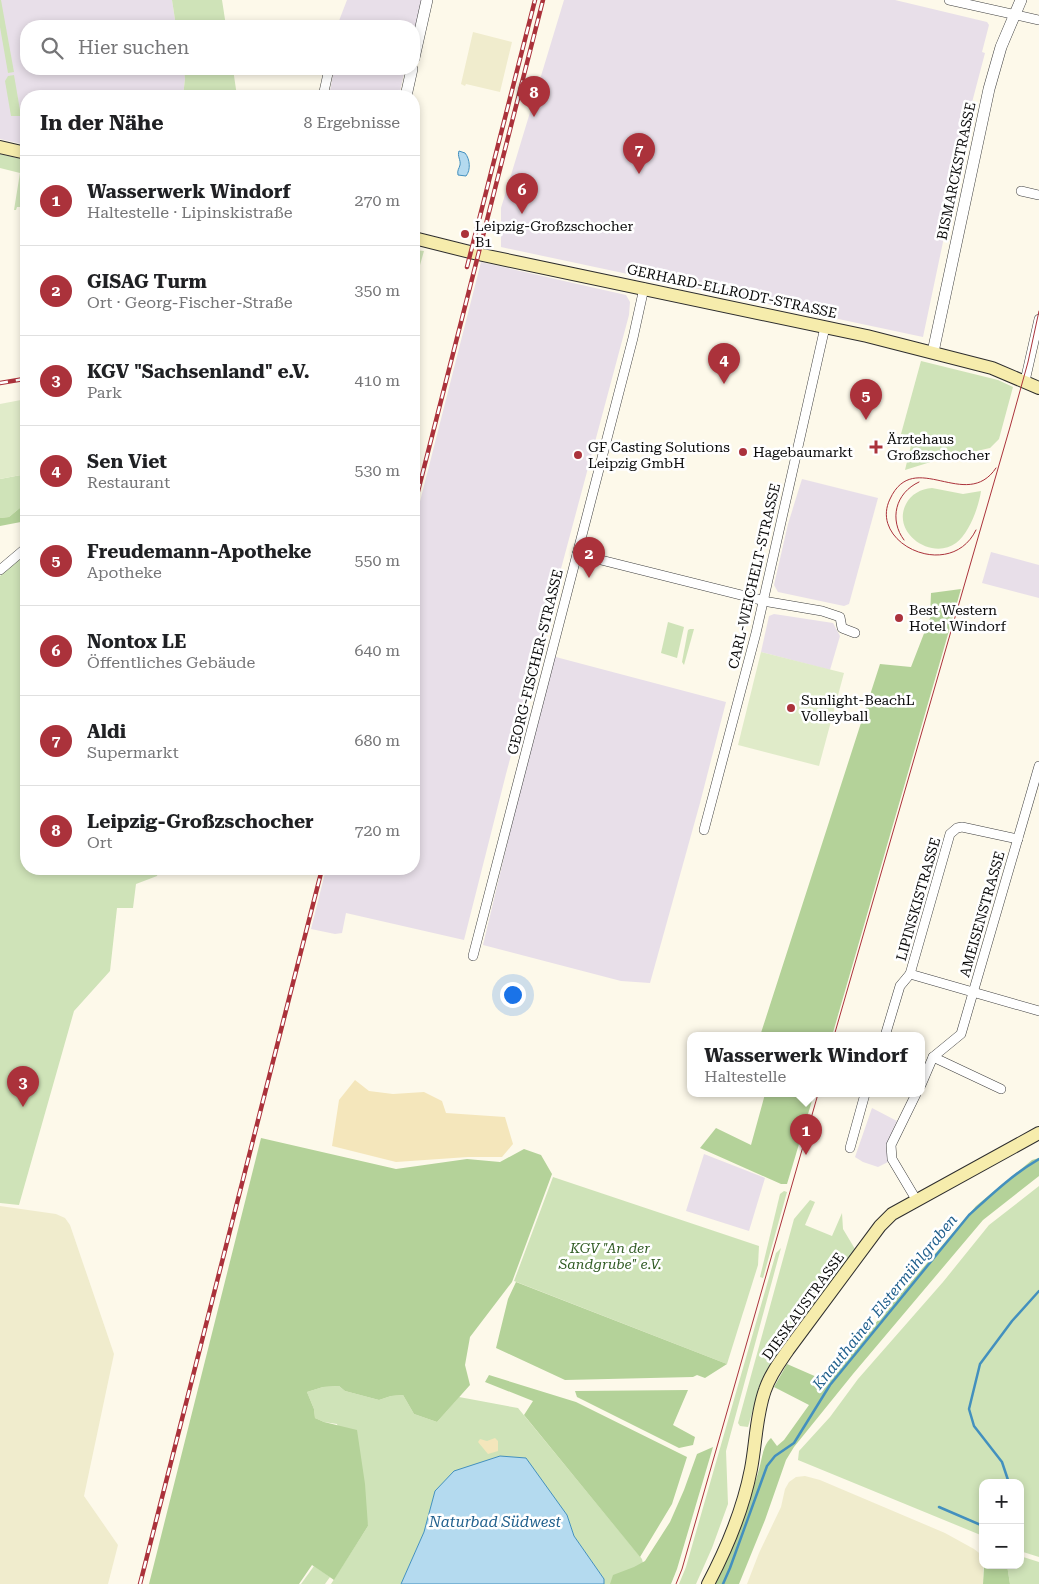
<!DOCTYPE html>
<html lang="de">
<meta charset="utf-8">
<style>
:root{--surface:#fff;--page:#f2f2f2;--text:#202124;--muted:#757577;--line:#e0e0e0;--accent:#ab323b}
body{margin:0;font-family:"Roboto Serif",serif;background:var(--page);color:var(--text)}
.controls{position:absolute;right:15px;bottom:15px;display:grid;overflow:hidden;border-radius:10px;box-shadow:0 2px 8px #0003}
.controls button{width:45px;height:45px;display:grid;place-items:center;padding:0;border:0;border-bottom:1px solid var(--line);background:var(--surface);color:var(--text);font:25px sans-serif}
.you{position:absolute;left:512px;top:994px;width:18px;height:18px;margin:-12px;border:4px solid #fff;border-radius:50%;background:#1a73e8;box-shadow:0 0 0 8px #1a73e833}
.badge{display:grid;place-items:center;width:32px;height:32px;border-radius:50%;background:var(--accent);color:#fff;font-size:16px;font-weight:700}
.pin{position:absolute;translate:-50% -41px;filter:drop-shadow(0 1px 2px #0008)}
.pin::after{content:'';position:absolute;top:26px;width:18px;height:15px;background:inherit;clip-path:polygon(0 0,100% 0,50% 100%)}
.popup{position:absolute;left:687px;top:1032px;width:238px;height:65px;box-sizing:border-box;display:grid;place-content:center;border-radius:10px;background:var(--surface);filter:drop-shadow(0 1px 4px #0005);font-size:16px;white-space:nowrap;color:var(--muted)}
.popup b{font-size:19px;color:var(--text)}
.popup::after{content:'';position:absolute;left:50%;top:100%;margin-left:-10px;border:10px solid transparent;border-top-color:var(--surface)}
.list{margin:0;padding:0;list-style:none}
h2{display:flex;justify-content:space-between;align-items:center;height:65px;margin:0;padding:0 20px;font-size:21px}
h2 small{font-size:16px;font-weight:400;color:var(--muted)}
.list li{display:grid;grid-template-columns:32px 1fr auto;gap:15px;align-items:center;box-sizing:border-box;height:90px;padding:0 20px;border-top:1px solid var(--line)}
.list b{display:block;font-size:19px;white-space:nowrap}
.list p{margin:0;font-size:16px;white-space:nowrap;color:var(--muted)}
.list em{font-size:16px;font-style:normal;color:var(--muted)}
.icon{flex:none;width:28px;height:28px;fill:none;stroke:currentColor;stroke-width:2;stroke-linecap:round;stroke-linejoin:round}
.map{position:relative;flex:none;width:1039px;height:1584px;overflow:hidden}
.search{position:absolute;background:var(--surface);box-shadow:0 2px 8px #0003;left:20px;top:20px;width:400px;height:55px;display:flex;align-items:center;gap:12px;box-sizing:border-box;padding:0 18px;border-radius:20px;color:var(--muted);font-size:19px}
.panel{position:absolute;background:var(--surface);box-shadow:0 2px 8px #0003;left:20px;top:90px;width:400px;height:785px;border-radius:20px}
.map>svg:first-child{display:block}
</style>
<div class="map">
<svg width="1039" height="1584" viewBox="0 0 1039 1584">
<rect width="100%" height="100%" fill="#fdf9ea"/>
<g fill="#e8dfe9">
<path d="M0 0H172L176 26H26V69H184L185 79 183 96H26V145L0 139Z"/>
<path d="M347 0H422L414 39V26H337Z"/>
<path d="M564 0H895L987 22 989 25 982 52 985 53 964 133 943 242 923 337 501 247V208Z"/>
<path d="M334 69H405L399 96H329Z"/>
<path d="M481 262 626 295 630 302 629 315 506 774 464 940 346 913 342 933 335 934 311 929 326 869H414V525Z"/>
<path d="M802 479 878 498 849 604 844 606 778 592 774 585 788 524Z"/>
<path d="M991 552 1039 565V598L982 583Z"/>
<path d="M774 614 833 623 840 636 830 670 761 652 769 616Z"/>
<path d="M552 656 726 702 700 803 650 983 621 981 483 945Z"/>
<path d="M872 1108 897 1121 889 1139 886 1149 890 1161 878 1167 863 1162 855 1157Z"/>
<path d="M704 1154 765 1178 749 1231 686 1211Z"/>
</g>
<g fill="#f0eccd">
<path d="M473 32 512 42 500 92 466 84 465 86 461 84Z"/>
<path d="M0 1206 56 1214 65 1218 70 1225 114 1354 84 1496 118 1545 108 1584H0Z"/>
<path d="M805 1476 820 1480 945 1533 974 1549 983 1556V1584H747L759 1553 781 1507 785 1489 789 1482 796 1477Z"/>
</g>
<g fill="#cfe3b8">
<path d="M0 0H1L14 72 8 73 0 27Z"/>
<path d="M172 0H222L226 26H176Z"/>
<path d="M184 69H233L237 96H183L185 79Z"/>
<path d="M14 75 21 116H11L5 81 8 76Z"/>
<path d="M0 154 26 160V200H23L21 207H17L16 210H14L20 173 0 168Z"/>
<path d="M414 250 424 251 414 286Z"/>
<path d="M921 361 998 380 1013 387 999 439 990 448 937 460 905 470 913 437 901 434Z"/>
<path d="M26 474V503L9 517 0 518V479Z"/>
<path d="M932 488 963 494 981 491C979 506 969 534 956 543 932 561 891 533 906 504 911 494 921 489 932 488Z"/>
<path d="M26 554V869H159L157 876 136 884 133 908H117L110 971 74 1011 19 1205 0 1203V576Z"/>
<path d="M668 622 684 627 677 658 661 653Z"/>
<path d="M690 629H694L684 665 682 662 688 630Z"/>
<path d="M553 1177 759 1246 758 1265 727 1364 514 1281Z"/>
<path d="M1039 1186V1557L1020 1551V1483H983V1536L798 1460 799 1451 830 1417 858 1379 943 1282 989 1225Z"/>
<path d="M784 1191 787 1192 763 1278 760 1277 780 1194Z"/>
<path d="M810 1200 815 1202 805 1225 832 1236 842 1213 843 1229 855 1249 772 1363 761 1381 748 1427 740 1426 738 1423 794 1219Z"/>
<path d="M781 1248 726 1451 728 1504 712 1548 696 1584H679L686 1567 776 1253Z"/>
<path d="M339 1386 345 1391 379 1400 391 1396 403 1395 414 1414 437 1422 459 1397 518 1408 642 1559 647 1581 645 1584H604V1579L574 1536 567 1515 435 1491 424 1532 401 1584H331L368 1526 337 1424 324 1422 315 1418 314 1409 307 1392 323 1387Z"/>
<path d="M1020 1556 1039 1562V1584H1010L1007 1565H1020Z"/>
<path d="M314 1566 330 1577 325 1584H301Z"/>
</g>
<g fill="#b4d299">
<path d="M26 503V521L0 526V518L9 517Z"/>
<path d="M961 589 832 1036H760L880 664 911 667 930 618 931 593Z"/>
<path d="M765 1094H814L787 1184H781L700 1148 716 1128 751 1145Z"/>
<path d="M261 1138 396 1169 467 1159 500 1162 524 1149 541 1155 552 1174 512 1282 470 1337 465 1365 470 1385 437 1422 414 1414 403 1395 391 1396 379 1400 345 1391 339 1386 323 1387 307 1392 314 1409 315 1418 324 1422 357 1430 365 1484 368 1526 334 1580 312 1565 299 1584H149Z"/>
<path d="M1039 1158V1176L983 1220 853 1374 794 1447 786 1460 765 1520 739 1584H715C734 1550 746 1511 758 1473 762 1461 762 1446 771 1438L777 1446 784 1440 809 1405 774 1387 787 1364 826 1381 976 1206 1032 1160Z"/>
<path d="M516 1282 727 1364 705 1378 697 1375 693 1377 565 1380 496 1348 508 1299Z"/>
<path d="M489 1375 576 1402 687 1457 672 1504 640 1557 524 1415 533 1401 485 1382Z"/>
<path d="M688 1390 673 1425 695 1437 693 1445 679 1448 577 1397 575 1391Z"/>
<path d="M713 1447 677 1569 671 1584H610L613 1575 634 1567 645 1561 670 1522 684 1490 697 1454Z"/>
<path d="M984 1565H1007L1010 1584H983Z"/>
</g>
<g fill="#f4e6bb">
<path d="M355 1080 369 1091 393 1094 424 1092 442 1101 446 1113 505 1117 513 1144 502 1157H468L396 1162 332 1146 339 1100Z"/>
<path d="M495 1438 498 1441V1451L488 1454 478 1442 480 1439 487 1441Z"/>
</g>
<g fill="#e0ebc9">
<path d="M26 399V474L0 479V404Z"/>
<path d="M761 652 844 673 819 766 738 745Z"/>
</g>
<g fill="#b4daef" stroke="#4390be">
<path d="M459 151 465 153C470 159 471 170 466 176L458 175C457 170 459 169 460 165 461 160 457 156 459 151Z"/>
<path d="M500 1456 526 1458 567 1515 574 1536 604 1579V1584H401L424 1532 435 1491 454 1471Z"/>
</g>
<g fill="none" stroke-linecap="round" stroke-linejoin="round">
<g stroke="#4390be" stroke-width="2.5">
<path d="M1009 1483 1002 1462 974 1426 969 1409 980 1364 1012 1321 1039 1291"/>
<path d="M939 1507 983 1526"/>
<path d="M723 1584 730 1568 767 1466 775 1456 794 1443 830 1385 969 1215C991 1195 1013 1174 1039 1159"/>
</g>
<defs>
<g id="minor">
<path d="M949 0 1039 20"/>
<path d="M323 96 329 69"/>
<path d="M1021 191 1039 195"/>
<path d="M1025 381 1039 319"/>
<path d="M577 554 769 602 822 611 840 617 842 628 855 633"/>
<path d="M0 570 26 548"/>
<path d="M704 830 756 633 825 327"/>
<path d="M473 956 633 338 644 288"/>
<path d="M910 974 1039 1011"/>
<path d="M885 1036 900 986 910 974 950 834 957 828 962 827 1018 839"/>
<path d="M933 1057 1001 1089"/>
<path d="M921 1085 933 1057 961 1034 1039 766"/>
<path d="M916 1094 891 1145 892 1159 917 1201"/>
<path d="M850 1148 865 1094"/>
</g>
<g id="tertiary">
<path d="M414 58 427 0"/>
<path d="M406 96 412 69"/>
<path d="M933 352 989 89 1001 47 1021 0"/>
</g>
<g id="secondary">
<path d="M0 147 26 153"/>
<path d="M414 238 478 254 867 336 992 368 1039 388"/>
<path d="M708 1584C727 1548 743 1510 751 1469 756 1443 756 1415 765 1390 770 1375 779 1363 788 1350L880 1226 892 1214 1039 1133"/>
</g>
</defs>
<use href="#minor" stroke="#3e3e3e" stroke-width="10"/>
<use href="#tertiary" stroke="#3e3e3e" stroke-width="12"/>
<use href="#secondary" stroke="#2d2d2d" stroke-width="14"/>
<use href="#minor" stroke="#fff" stroke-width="9"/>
<use href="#tertiary" stroke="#fff" stroke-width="11"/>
<use href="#secondary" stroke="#f6ecac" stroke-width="12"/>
<g stroke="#ab323b" stroke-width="1">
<path d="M976 530C951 582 868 544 890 499 914 447 966 513 996 468"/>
<path d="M904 540C889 520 895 493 919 482"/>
<path d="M834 1036 1010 427 1028 362 1039 311"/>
<path d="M676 1584 682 1569 818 1094"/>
</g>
<defs>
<g id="rail">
<path d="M467 267 535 0"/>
<path d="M0 383 24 379"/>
<path d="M414 507 543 0"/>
<path d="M140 1584 322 869"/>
</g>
</defs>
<use href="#rail" stroke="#ab323b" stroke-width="4.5"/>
<use href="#rail" stroke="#fff" stroke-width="2.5" stroke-dasharray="8" stroke-linecap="butt"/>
</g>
<g fill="#ab323b" stroke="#fff" stroke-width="2">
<circle cx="465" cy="234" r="5"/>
<path d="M873.5 439.5h5v5h5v5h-5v5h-5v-5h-5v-5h5z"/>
<circle cx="743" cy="452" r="5"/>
<circle cx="578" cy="455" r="5"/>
<circle cx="899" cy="618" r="5"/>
<circle cx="791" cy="708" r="5"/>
</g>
<g text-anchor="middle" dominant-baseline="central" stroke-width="5" stroke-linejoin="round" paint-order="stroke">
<g font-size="14" fill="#0b0b0b" stroke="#fff">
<text transform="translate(956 171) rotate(-78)">BISMARCKSTRASSE</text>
<text transform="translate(732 291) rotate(12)">GERHARD-ELLRODT-STRASSE</text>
<text transform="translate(754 576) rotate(-77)">CARL-WEICHELT-STRASSE</text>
<text transform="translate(535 662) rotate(-76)">GEORG-FISCHER-STRASSE</text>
<text transform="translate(918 899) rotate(-74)">LIPINSKISTRASSE</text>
<text transform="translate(982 914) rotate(-74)">AMEISENSTRASSE</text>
<text transform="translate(803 1306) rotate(-54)">DIESKAUSTRASSE</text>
</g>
<g font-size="14" fill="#0b0b0b" stroke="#fff" text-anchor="start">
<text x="475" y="226">Leipzig-Großzschocher<tspan x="475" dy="16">B1</tspan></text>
<text x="887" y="439">Ärztehaus<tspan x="887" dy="16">Großzschocher</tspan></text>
<text x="588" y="447">GF Casting Solutions<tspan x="588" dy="16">Leipzig GmbH</tspan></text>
<text x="753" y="452">Hagebaumarkt</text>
<text x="909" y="610">Best Western<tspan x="909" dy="16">Hotel Windorf</tspan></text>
<text x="801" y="700">Sunlight-BeachL<tspan x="801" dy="16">Volleyball</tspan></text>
</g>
<g font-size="14" font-style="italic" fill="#305b23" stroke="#fff">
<text x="610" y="1248">KGV "An der<tspan x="610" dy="16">Sandgrube" e.V.</tspan></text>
</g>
<g font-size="15" font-style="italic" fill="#22618e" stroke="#fff">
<text transform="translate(885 1302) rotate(-51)">Knauthainer Elstermühlgraben</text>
<text x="495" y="1522">Naturbad Südwest</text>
</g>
</g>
</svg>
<div class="controls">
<button>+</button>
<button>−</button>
</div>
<div class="you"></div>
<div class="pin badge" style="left:806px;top:1155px">1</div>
<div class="popup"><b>Wasserwerk Windorf</b>Haltestelle</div>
<div class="pin badge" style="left:589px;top:578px">2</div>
<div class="pin badge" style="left:23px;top:1107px">3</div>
<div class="pin badge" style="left:724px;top:384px">4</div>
<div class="pin badge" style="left:866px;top:420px">5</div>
<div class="pin badge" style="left:522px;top:214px">6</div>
<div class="pin badge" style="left:639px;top:174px">7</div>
<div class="pin badge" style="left:534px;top:117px">8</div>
<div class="search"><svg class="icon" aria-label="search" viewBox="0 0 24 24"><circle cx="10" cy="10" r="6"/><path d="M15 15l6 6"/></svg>Hier suchen</div>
<section class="panel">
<h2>In der Nähe<small>8 Ergebnisse</small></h2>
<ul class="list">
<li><span class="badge">1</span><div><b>Wasserwerk Windorf</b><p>Haltestelle · Lipinskistraße</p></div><em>270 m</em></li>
<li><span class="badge">2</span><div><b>GISAG Turm</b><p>Ort · Georg-Fischer-Straße</p></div><em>350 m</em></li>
<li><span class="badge">3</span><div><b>KGV &quot;Sachsenland&quot; e.V.</b><p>Park</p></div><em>410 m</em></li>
<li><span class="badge">4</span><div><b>Sen Viet</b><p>Restaurant</p></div><em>530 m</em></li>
<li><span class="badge">5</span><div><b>Freudemann-Apotheke</b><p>Apotheke</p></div><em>550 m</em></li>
<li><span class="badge">6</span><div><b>Nontox LE</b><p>Öffentliches Gebäude</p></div><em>640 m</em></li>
<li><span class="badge">7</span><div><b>Aldi</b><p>Supermarkt</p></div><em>680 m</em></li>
<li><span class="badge">8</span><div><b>Leipzig-Großzschocher</b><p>Ort</p></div><em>720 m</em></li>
</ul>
</section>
</div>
